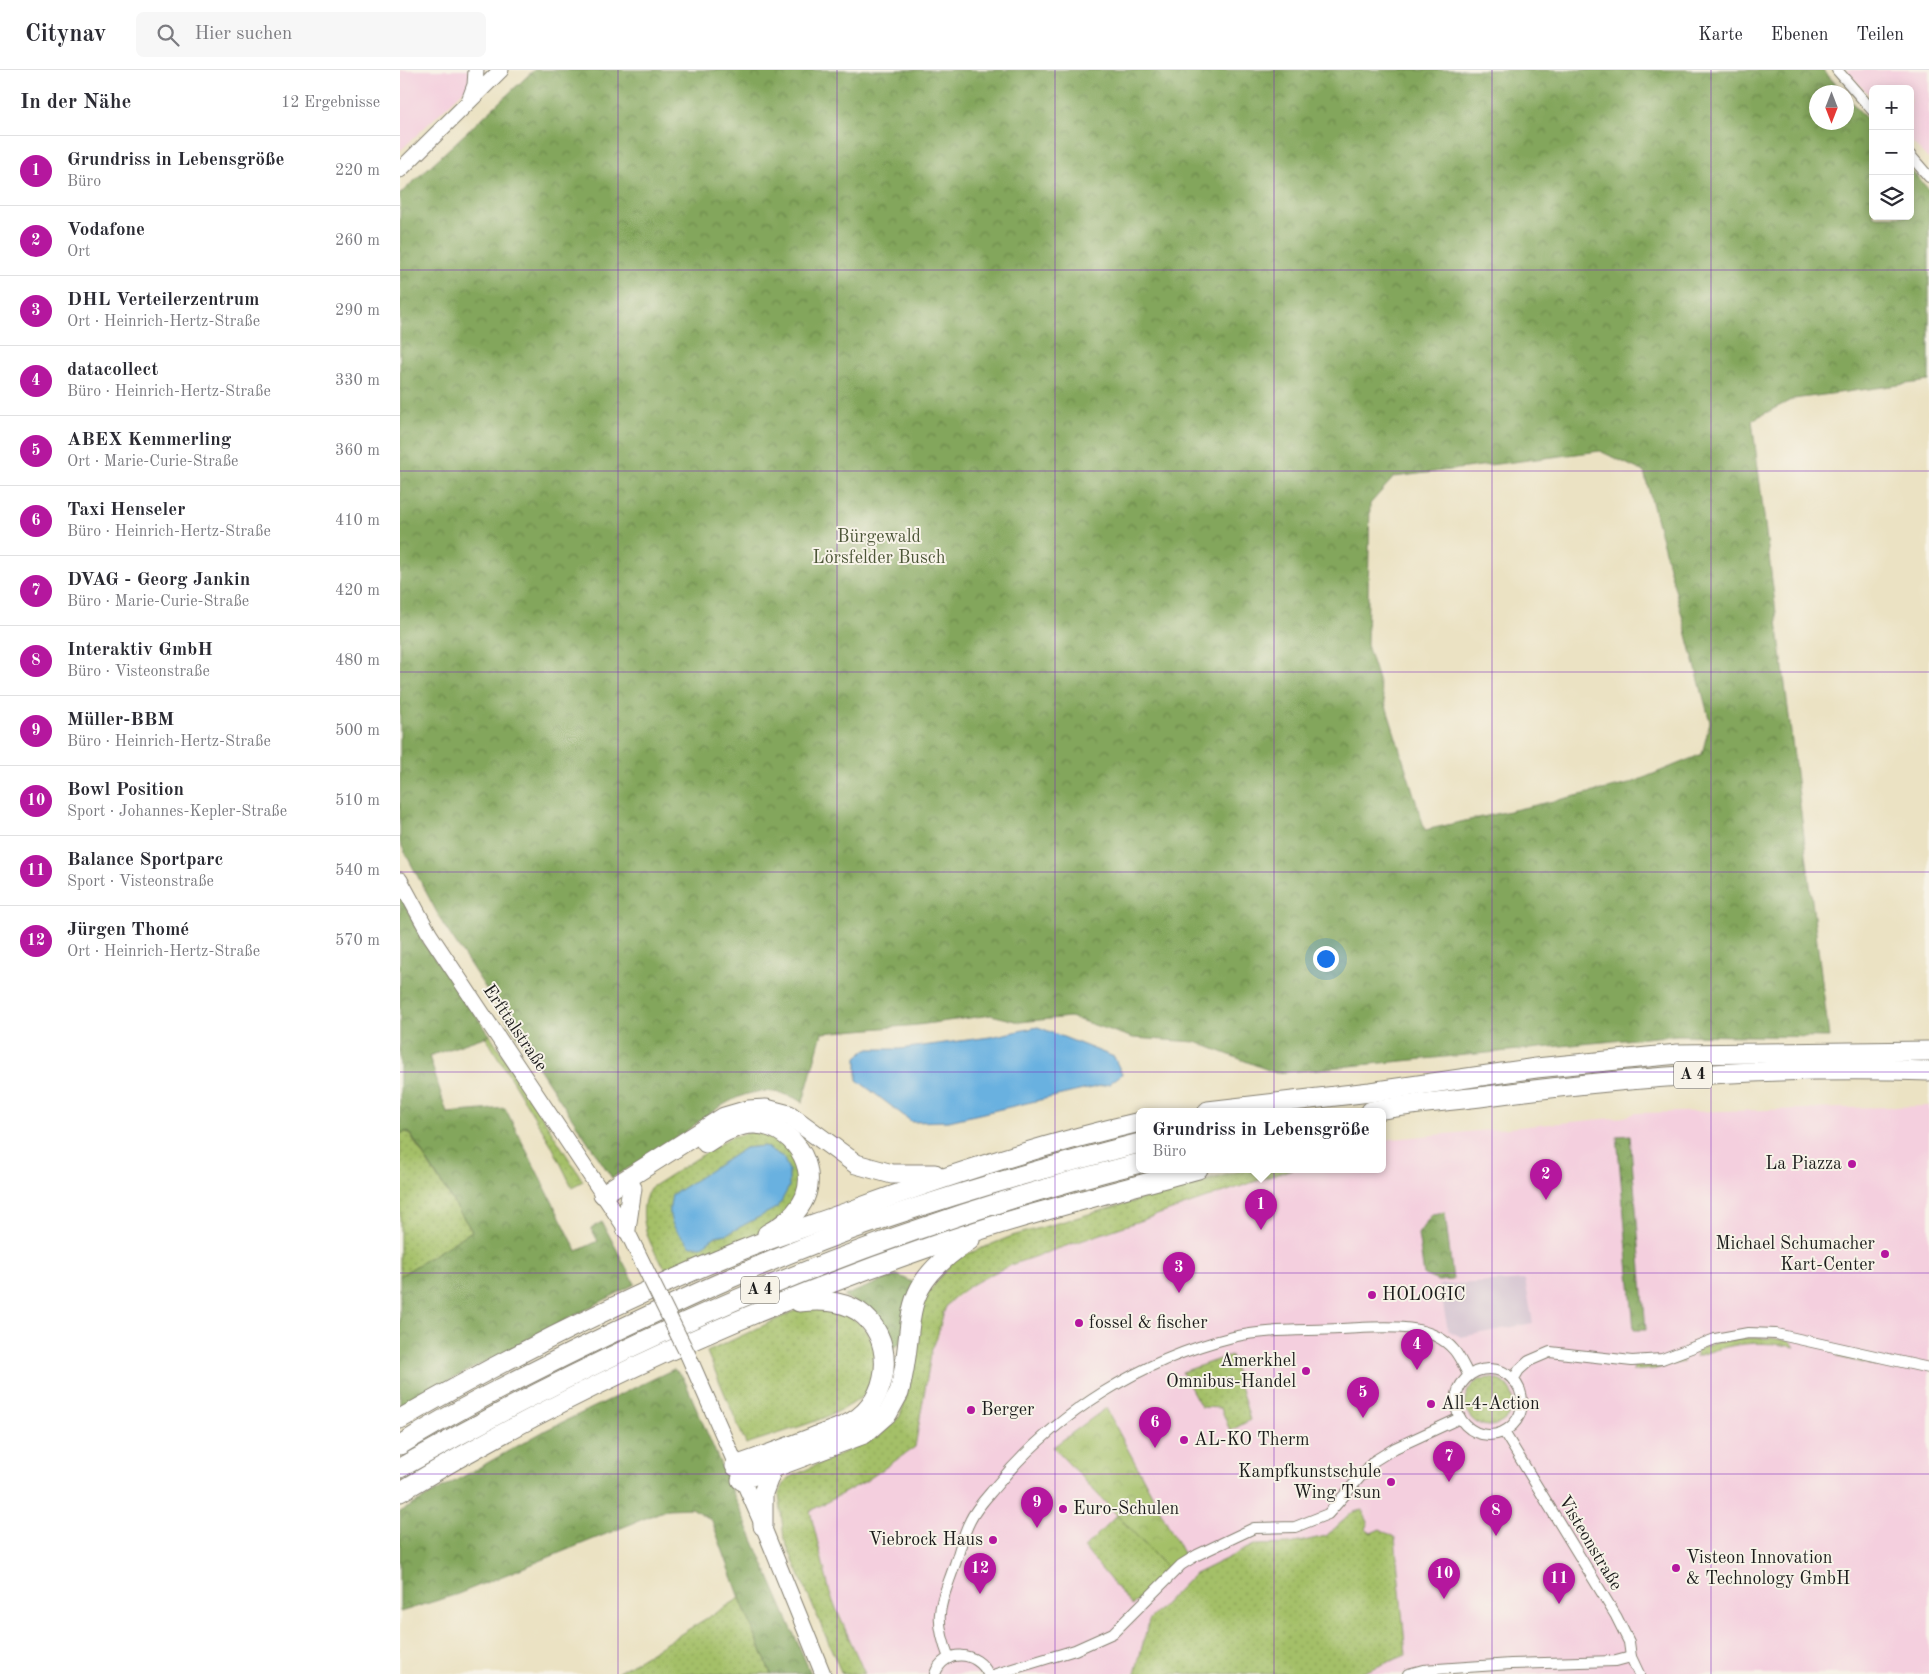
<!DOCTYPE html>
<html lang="de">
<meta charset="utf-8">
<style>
:root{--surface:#fff;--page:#f7f7f7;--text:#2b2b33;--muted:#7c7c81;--line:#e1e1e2;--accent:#b5179e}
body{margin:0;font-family:"Old Standard TT",serif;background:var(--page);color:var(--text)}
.controls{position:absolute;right:15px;top:15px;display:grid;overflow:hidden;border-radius:8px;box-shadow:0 2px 12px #0003}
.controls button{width:45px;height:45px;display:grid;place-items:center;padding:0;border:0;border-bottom:1px solid var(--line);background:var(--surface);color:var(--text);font:25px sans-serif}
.compass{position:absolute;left:1409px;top:15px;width:45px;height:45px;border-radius:50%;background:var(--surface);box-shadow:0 2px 12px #0003;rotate:180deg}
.you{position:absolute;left:925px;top:888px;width:18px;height:18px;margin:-12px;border:4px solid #fff;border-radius:50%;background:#1a73e8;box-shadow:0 0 0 8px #1a73e833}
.badge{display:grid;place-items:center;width:32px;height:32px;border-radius:50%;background:var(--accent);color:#fff;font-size:16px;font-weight:700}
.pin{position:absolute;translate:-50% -41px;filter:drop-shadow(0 1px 2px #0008)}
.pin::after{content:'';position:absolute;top:26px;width:18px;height:15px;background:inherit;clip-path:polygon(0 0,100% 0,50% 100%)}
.popup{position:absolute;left:736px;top:1038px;width:250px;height:65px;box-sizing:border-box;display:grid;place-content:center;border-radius:8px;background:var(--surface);filter:drop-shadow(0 1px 4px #0005);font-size:16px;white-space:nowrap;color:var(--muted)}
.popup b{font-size:19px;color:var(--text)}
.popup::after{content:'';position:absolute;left:50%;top:100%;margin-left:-10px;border:10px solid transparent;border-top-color:var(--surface)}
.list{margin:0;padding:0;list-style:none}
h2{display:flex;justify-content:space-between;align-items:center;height:65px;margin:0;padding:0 20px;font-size:21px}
h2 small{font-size:16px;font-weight:400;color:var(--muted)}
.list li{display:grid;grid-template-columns:32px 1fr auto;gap:15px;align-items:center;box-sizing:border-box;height:70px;padding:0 20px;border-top:1px solid var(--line)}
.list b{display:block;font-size:19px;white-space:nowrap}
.list p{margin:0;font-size:16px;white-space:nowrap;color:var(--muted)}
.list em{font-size:16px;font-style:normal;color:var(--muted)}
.icon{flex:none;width:28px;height:28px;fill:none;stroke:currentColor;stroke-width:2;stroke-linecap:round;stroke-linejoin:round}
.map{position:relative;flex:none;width:1529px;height:1604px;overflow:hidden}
header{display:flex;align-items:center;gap:30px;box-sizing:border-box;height:70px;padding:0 25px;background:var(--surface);border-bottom:1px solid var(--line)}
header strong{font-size:24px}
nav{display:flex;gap:28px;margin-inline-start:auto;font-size:18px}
.search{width:350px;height:45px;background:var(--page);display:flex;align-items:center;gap:12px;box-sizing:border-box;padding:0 18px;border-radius:8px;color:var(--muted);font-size:19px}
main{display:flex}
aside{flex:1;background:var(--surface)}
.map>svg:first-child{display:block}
</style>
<header>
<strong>Citynav</strong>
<div class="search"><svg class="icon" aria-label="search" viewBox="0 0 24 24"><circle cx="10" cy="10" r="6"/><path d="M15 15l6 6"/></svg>Hier suchen</div>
<nav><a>Karte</a><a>Ebenen</a><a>Teilen</a></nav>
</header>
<main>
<aside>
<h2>In der Nähe<small>12 Ergebnisse</small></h2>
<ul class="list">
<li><span class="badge">1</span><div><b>Grundriss in Lebensgröße</b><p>Büro</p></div><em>220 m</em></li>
<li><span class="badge">2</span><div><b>Vodafone</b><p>Ort</p></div><em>260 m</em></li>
<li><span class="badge">3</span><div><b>DHL Verteilerzentrum</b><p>Ort · Heinrich-Hertz-Straße</p></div><em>290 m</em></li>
<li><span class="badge">4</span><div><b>datacollect</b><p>Büro · Heinrich-Hertz-Straße</p></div><em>330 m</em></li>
<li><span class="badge">5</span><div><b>ABEX Kemmerling</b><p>Ort · Marie-Curie-Straße</p></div><em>360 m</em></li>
<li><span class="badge">6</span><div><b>Taxi Henseler</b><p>Büro · Heinrich-Hertz-Straße</p></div><em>410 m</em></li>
<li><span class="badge">7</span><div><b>DVAG - Georg Jankin</b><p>Büro · Marie-Curie-Straße</p></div><em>420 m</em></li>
<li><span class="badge">8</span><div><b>Interaktiv GmbH</b><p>Büro · Visteonstraße</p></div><em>480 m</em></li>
<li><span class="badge">9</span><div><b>Müller-BBM</b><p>Büro · Heinrich-Hertz-Straße</p></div><em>500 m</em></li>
<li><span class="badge">10</span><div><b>Bowl Position</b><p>Sport · Johannes-Kepler-Straße</p></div><em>510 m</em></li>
<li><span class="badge">11</span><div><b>Balance Sportparc</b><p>Sport · Visteonstraße</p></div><em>540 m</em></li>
<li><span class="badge">12</span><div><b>Jürgen Thomé</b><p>Ort · Heinrich-Hertz-Straße</p></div><em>570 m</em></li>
</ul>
</aside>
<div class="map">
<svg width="1529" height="1604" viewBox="0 0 1529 1604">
<defs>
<pattern id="grass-dots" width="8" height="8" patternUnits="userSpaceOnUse" patternTransform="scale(1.25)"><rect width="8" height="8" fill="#a4c068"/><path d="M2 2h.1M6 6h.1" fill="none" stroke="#8da45a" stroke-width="1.8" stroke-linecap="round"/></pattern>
<pattern id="forest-crowns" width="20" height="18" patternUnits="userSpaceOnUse" patternTransform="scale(1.25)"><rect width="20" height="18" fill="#83a65c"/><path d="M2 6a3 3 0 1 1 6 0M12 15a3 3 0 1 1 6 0" fill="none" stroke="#6a864b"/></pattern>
<pattern id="park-crowns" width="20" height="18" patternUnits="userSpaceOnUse" patternTransform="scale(1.25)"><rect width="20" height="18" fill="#a4c068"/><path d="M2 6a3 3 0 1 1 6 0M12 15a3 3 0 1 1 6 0" fill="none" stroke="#8da45a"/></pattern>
</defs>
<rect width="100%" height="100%" fill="#f7f3e8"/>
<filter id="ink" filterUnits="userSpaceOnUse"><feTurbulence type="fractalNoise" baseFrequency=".02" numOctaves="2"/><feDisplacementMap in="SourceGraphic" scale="10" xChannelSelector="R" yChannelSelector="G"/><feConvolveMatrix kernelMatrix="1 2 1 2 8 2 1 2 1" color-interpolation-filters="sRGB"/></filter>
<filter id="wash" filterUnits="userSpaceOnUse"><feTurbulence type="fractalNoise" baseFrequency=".0096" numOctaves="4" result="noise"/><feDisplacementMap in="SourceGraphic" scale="20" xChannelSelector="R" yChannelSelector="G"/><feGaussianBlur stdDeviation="1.12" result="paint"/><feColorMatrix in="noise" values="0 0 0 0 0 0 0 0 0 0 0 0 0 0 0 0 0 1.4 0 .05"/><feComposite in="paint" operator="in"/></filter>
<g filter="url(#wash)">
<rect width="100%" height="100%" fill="#ebe2c3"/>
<g fill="#f4cfde">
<path d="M0 0H85L0 81Z"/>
<path d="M1446 0H1529V90L1510 70V19H1473V29Z"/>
<path d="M1529 1036V1604H465L431 1527 410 1441 466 1411 515 1377 532 1279 538 1268 545 1236 578 1210 616 1193 892 1099H982V1070L1224 1047 1236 1043Z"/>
</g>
<path fill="#d0bdce" d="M1125 1210 1133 1253 1061 1267 1048 1260 1039 1215Z"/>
<g fill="url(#grass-dots)" stroke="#606e42" fill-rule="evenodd">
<path d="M90 965 183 1111 172 1117 152 1076 85 966Z"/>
<path d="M8 1062 72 1161 0 1206V1063Z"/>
<path d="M352 1062C372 1064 389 1071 397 1091 422 1154 309 1184 268 1201 250 1179 234 1145 250 1118L331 1067ZM364 1076 383 1087C367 1116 352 1162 316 1166L321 1095 345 1078Z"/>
<path d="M847 1099H892L616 1193C599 1200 551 1222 545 1239 540 1252 539 1266 532 1279L515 1377 466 1411 410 1441 431 1527 465 1604H442L384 1469 379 1423 388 1408 480 1366 500 1346 509 1317 521 1232 555 1189 612 1166Z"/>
<path d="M430 1237C454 1248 474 1258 476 1287 476 1297 476 1313 469 1320 447 1346 380 1362 346 1374L307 1282 401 1238Z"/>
<path d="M1340 1268H1372L1390 1271 1395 1277C1356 1270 1331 1273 1295 1287L1297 1280 1315 1273Z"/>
<path d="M1439 1282 1479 1291 1477 1296 1438 1287Z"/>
<path d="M831 1285 850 1350 830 1361 821 1338 801 1337 782 1302Z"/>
<path d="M1277 1288 1284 1292 1255 1299 1233 1301 1234 1295Z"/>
<circle cx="1089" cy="1332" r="24"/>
<path d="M962 1440 968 1452 965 1459 971 1463 980 1459 995 1467 1006 1585 959 1604H735L749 1550 793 1505 854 1475 890 1474 926 1466 953 1442Z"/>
<path d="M717 1445 768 1499 732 1536 684 1478Z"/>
<path d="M340 1528 371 1604H215Z"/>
</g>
<g fill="url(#forest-crowns)" stroke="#50613c" fill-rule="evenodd">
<path d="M134 0H1423L1443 22H1416V52H1446L1447 27 1473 56V146H1510V99L1529 120V311L1393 329 1352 350 1429 967 1277 965 876 1003 796 972 733 968 670 947 620 952 591 945 518 955 422 963 403 1032C348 1002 314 1043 271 1072 252 1085 231 1096 212 1108L43 854 0 773V124ZM1200 381 1244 402 1310 652 1302 684 1229 714 1025 760 967 575 970 434 994 407Z"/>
<path d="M0 824 23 872 90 965 29 986 47 1043 105 1038 177 1181 198 1171 191 1158 202 1152 235 1214 0 1336V1206L72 1161 9 1062 0 1063Z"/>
<path d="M1230 1065 1246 1260H1234L1217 1066Z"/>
<path d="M1045 1142 1053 1210 1038 1211 1024 1205 1018 1164 1032 1144Z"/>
<path d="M497 1205 515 1213 500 1274 492 1278C484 1249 469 1241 444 1226Z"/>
<path d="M274 1299 283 1307 411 1604H371L340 1528 312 1451 292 1438 268 1439 58 1524 0 1542V1442L146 1360Z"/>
</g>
<path fill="url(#park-crowns)" stroke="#606e42" d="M706 1338 784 1485 768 1499 653 1377Z"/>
<g fill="#69b1e0" stroke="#42667e">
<path d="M638 957 714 987 722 1004 709 1014 549 1051 512 1052 457 1010V987L467 979H500L590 967Z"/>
<path d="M364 1076 383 1087 389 1100V1117L378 1137 327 1164 316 1166 302 1176H291C272 1157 266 1151 272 1125L345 1078Z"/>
</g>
</g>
<g filter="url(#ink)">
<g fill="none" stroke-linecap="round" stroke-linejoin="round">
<defs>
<g id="street">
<path d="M1437 0 1473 41"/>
<path d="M1510 85 1529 107"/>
<circle cx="1089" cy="1332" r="33"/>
<path d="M1113 1310 1119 1300 1129 1291 1150 1282 1232 1291 1262 1289 1315 1269 1348 1263 1376 1264 1529 1298"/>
<path d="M1104 1362 1216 1546 1229 1572 1231 1587 1239 1604"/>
<path d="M549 1588C532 1544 541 1535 555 1494 560 1480 563 1464 570 1451 576 1438 588 1426 597 1415 656 1343 743 1289 833 1267 867 1259 904 1261 939 1259 974 1258 1028 1249 1054 1280 1060 1287 1064 1297 1069 1306"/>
<path d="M535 1604C544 1578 578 1581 588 1604"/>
<path d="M596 1604 675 1580 713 1563 781 1495 797 1485 854 1458 895 1457 928 1444 974 1391 995 1378 1060 1348"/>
<path d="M1008 1604 1023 1600 1111 1594 1216 1591 1231 1587"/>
</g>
<g id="secondary">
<path d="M69 31 75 15 76 0"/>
<path d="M0 100 101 0"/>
<path d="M0 810 30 865 226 1159 251 1210"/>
<path d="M288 1285 363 1456 423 1604"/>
</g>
<g id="highway">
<path d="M808 1041 970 1022 1136 998 1278 984 1529 981"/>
<path d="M971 1041C1009 1034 1048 1031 1087 1026 1234 1006 1381 996 1529 1001"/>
<path d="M306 1073C318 1065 330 1058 344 1055 383 1047 420 1089 405 1127 398 1143 382 1156 367 1164"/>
<path d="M203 1124 324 1047 348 1040 366 1039 389 1045 456 1094 492 1104H535"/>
<path d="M226 1159 232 1118"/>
<path d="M0 1349C110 1286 225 1228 342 1180 379 1165 418 1153 456 1139 549 1105 643 1074 740 1052"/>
<path d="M0 1375C58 1339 120 1308 181 1278 280 1230 380 1183 485 1148 568 1120 654 1095 740 1073"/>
<path d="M335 1396C362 1387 388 1377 414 1367 429 1361 447 1357 459 1347 492 1321 494 1265 458 1241 440 1230 419 1230 399 1232"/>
<path d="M0 1398C232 1265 480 1158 740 1093"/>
<path d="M341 1410 464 1364 488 1343 499 1323C519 1248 492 1221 570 1170"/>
<path d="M0 1422C168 1321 350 1239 535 1175 621 1145 710 1123 798 1099"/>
<path d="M363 1456V1423L372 1399"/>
</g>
</defs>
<use href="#street" stroke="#847f70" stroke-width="12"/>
<use href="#secondary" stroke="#847f70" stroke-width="17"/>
<use href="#highway" stroke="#847f70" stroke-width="21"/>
<use href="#street" stroke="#fff" stroke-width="10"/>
<use href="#secondary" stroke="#fff" stroke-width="15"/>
<use href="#highway" stroke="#fff" stroke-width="19"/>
<defs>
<path id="secondary-bridge" d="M251 1210 288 1285"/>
</defs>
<use href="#secondary-bridge" stroke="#847f70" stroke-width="17" stroke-linecap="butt"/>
<use href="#secondary-bridge" stroke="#fff" stroke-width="15"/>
</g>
</g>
<path fill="none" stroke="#7b2cbf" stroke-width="1" stroke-opacity="0.55" d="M218 0V1604M437 0V1604M655 0V1604M874 0V1604M1092 0V1604M1311 0V1604M0 200H1529M0 401H1529M0 602H1529M0 802H1529M0 1002H1529M0 1203H1529M0 1404H1529"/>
<g fill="#b5179e" stroke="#f7f3e8" stroke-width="2">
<circle cx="1452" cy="1094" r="5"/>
<circle cx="1485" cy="1184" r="5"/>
<circle cx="972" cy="1225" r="5"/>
<circle cx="679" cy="1253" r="5"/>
<circle cx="906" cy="1301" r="5"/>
<circle cx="1031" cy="1334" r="5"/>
<circle cx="571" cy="1340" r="5"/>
<circle cx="784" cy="1370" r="5"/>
<circle cx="991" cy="1412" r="5"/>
<circle cx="663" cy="1439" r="5"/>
<circle cx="593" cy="1470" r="5"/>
<circle cx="1276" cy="1498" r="5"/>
</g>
<g text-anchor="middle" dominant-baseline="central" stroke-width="4" stroke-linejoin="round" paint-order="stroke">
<g fill="#f7f3e8" stroke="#5e5c59" stroke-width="1">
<rect x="1274" y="991.5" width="38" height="27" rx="4"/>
<rect x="341" y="1206.5" width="38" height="27" rx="4"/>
</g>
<g font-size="16" font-weight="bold" fill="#1c1c1c">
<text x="1293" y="1005">A 4</text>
<text x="360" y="1220">A 4</text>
</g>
<g font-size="18" fill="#4c5537" stroke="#f7f3e8">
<text x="479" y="467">Bürgewald<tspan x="479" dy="21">Lörsfelder Busch</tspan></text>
</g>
<g font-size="18" fill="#1c1c1c" stroke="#f7f3e8">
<text transform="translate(115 958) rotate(56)">Erfttalstraße</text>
<text transform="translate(1190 1473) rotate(59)">Visteonstraße</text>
</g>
<g font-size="18" fill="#1c1c1c" stroke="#f7f3e8" text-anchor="start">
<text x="1442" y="1094" text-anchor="end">La Piazza</text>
<text x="1475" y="1174" text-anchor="end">Michael Schumacher<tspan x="1475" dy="21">Kart-Center</tspan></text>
<text x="982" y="1225">HOLOGIC</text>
<text x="689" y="1253">fossel &amp; fischer</text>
<text x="896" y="1291" text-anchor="end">Amerkhel<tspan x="896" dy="21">Omnibus-Handel</tspan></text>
<text x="1041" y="1334">All-4-Action</text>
<text x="581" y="1340">Berger</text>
<text x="794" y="1370">AL-KO Therm</text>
<text x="981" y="1402" text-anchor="end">Kampfkunstschule<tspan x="981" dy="21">Wing Tsun</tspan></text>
<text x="673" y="1439">Euro-Schulen</text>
<text x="583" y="1470" text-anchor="end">Viebrock Haus</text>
<text x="1286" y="1488">Visteon Innovation<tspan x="1286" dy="21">&amp; Technology GmbH</tspan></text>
</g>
</g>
</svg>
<div class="controls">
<button>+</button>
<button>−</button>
<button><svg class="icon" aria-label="layers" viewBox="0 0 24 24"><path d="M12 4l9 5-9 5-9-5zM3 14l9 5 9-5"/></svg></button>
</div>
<svg class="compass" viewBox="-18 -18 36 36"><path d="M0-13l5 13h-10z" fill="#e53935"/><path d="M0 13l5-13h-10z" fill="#7c7c81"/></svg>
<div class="you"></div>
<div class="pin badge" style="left:861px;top:1160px">1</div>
<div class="popup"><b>Grundriss in Lebensgröße</b>Büro</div>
<div class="pin badge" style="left:1146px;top:1130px">2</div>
<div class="pin badge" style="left:779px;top:1223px">3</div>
<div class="pin badge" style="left:1017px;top:1300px">4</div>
<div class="pin badge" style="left:963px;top:1348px">5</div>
<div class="pin badge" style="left:755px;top:1378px">6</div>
<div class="pin badge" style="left:1049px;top:1412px">7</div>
<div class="pin badge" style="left:1096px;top:1466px">8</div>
<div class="pin badge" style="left:637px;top:1458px">9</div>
<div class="pin badge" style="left:1044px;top:1529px">10</div>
<div class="pin badge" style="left:1159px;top:1534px">11</div>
<div class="pin badge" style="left:580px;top:1524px">12</div>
</div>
</main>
